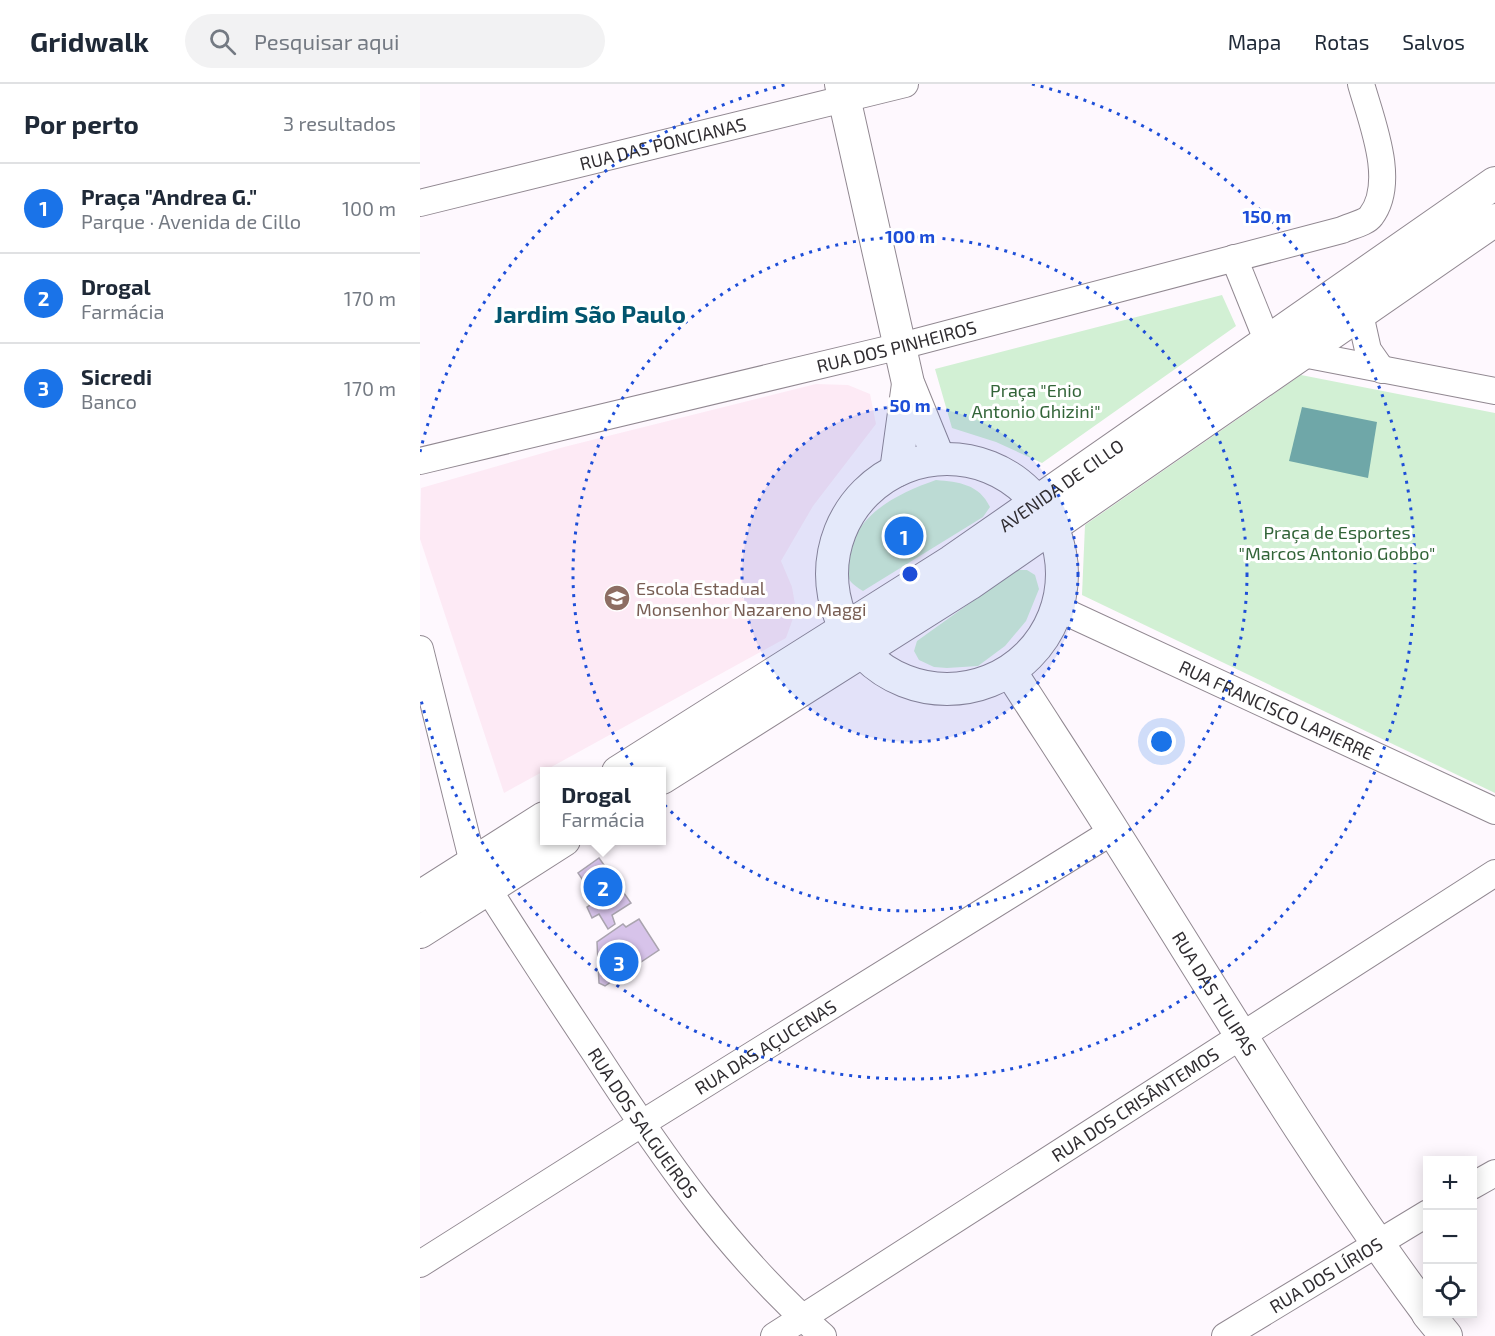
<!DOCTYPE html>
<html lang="pt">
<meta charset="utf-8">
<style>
:root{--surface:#fff;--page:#f2f2f3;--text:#1f2937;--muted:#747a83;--line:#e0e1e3;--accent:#1a73e8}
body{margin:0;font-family:"Exo 2",sans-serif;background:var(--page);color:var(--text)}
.controls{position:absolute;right:18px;bottom:18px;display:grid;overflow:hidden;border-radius:0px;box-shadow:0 3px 15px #0003}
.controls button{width:54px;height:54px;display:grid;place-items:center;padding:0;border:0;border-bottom:2px solid var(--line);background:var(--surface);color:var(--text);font:30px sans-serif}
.you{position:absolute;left:742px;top:658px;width:21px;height:21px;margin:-15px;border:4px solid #fff;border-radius:50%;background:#1a73e8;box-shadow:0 0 0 9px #1a73e833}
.badge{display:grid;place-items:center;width:39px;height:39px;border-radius:50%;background:var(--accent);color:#fff;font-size:20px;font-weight:700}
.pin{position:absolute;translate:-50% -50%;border:3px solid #fff;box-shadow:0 2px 6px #0006}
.popup{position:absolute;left:120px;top:683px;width:126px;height:78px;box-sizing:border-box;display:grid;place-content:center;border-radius:0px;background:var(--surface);filter:drop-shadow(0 2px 4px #0005);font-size:20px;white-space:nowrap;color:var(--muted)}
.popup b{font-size:22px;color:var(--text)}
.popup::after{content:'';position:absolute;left:50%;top:100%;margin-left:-12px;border:12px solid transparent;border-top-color:var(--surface)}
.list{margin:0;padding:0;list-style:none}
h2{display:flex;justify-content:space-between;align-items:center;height:78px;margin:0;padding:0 24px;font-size:26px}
h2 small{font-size:20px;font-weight:400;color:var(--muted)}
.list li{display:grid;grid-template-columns:39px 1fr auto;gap:18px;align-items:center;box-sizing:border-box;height:90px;padding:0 24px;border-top:2px solid var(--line)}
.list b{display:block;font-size:22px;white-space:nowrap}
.list p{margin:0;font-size:20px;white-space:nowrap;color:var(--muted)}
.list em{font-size:20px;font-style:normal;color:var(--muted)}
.icon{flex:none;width:33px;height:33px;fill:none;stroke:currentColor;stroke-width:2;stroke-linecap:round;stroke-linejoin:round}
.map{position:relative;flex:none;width:1075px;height:1252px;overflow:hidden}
header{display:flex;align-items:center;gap:36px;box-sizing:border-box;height:84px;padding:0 30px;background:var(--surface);border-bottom:2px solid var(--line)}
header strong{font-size:28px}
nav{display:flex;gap:33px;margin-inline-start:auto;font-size:21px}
.search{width:420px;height:54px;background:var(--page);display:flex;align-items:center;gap:15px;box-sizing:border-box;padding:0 21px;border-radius:33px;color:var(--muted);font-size:22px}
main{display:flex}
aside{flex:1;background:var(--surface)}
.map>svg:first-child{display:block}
</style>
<header>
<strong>Gridwalk</strong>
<div class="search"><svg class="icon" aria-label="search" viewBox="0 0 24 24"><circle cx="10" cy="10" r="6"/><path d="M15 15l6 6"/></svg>Pesquisar aqui</div>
<nav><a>Mapa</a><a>Rotas</a><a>Salvos</a></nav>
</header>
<main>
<aside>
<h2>Por perto<small>3 resultados</small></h2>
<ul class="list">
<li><span class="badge">1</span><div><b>Praça &quot;Andrea G.&quot;</b><p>Parque · Avenida de Cillo</p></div><em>100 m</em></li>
<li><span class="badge">2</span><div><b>Drogal</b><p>Farmácia</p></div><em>170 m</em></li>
<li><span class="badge">3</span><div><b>Sicredi</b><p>Banco</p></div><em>170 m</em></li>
</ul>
</aside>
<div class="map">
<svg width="1075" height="1252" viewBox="0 0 1075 1252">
<rect width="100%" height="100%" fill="#fef8fe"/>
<path fill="#fdeaf5" d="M396 300 428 301 450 310 456 340 393 422 361 477 372 503 376 526 366 554 84 709 0 455 1 404 144 363Z"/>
<g fill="#d2f0d4">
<path d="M802 211 816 242 622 379 576 358 532 344 515 285Z"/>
<path d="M881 291 1075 329V709L662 511 665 441Z"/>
<path d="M516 396C539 398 559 400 570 423L563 433 443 507C427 497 427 495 429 477 430 471 430 464 432 459 445 425 484 407 516 396Z"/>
<path d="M596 486H607L615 491 619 505 606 537 585 562 558 582 527 584 514 583 499 576 494 567 497 557Z"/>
</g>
<path fill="#6fa7a8" d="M882 323 957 338 948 394 869 377Z"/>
<g fill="#d7c3ea" stroke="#aaa4af" stroke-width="1.5">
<path d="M179 774 211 819 192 831 195 840 188 845 179 830 172 834 167 823 177 817 158 789Z"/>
<path d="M219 835 239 866 185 902 179 899 177 858 203 840 206 843Z"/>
</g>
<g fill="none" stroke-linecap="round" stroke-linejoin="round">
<defs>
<g id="minor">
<path id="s1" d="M0 119 485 0"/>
<path d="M814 174 847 256"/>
<path d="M940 230 948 266 962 286"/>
<path d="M883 270 1075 307"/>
<path id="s2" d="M0 377 481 262 922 146C930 142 946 139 951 132 977 98 951 36 941 0"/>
<path id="s3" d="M637 524 1075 727"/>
<path id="s4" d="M0 565 53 779 68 805C103 860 139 915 175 969 241 1071 310 1171 403 1252"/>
<path d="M1052 1102 1075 1089"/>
<path id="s5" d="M0 1180 221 1040 693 747"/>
<path id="s6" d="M354 1252 1075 789"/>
<path id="s7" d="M805 1252 1008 1129"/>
</g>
<g id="major">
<path d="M421 0 488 299 519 375"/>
<circle cx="527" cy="490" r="115"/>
<path d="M476 387 488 300"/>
<path id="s8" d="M590 587C624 640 659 693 693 747 796 909 893 1075 1008 1229"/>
<path id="s9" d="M198 688 532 477 1075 99"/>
<path d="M242 694 549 500 1075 136"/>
<path d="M0 813 124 734"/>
<path d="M0 848 144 756"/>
<path d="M1008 1230 1026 1252"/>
</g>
</defs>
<use href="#minor" stroke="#918891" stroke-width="28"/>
<use href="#major" stroke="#918891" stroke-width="34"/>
<use href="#minor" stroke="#fff" stroke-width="26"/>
<use href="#major" stroke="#fff" stroke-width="32"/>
</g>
<circle cx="490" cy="490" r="168" fill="#1d4ed8" fill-opacity=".12"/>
<g fill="none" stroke="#1d4ed8" stroke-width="3" stroke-dasharray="3 6">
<circle cx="490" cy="490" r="168"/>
<circle cx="490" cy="490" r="337"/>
<path d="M0 368A505 505 0 0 1 368 0M612 0A505 505 0 1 1 0 612"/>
</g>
<defs>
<symbol id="school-disc" viewBox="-11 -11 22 22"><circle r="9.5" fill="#8d6e63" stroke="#fff"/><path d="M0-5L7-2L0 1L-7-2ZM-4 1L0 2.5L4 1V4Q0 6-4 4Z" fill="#fff"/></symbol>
</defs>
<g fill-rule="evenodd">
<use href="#school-disc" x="182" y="499" width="30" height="30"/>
</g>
<g text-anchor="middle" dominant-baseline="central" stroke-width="6" stroke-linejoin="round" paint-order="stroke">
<g font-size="18" fill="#302d31" stroke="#fff">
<text stroke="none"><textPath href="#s1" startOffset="250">RUA DAS PONCIANAS</textPath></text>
<text stroke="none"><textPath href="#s2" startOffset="490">RUA DOS PINHEIROS</textPath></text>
<text stroke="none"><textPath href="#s9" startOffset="528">AVENIDA DE CILLO</textPath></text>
<text stroke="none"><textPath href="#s3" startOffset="242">RUA FRANCISCO LAPIERRE</textPath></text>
<text stroke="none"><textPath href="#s8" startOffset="382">RUA DAS TULIPAS</textPath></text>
<text stroke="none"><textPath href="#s5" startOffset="408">RUA DAS AÇUCENAS</textPath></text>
<text stroke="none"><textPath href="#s6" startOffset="429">RUA DOS CRISÂNTEMOS</textPath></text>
<text stroke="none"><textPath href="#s4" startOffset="531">RUA DOS SALGUEIROS</textPath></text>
<text stroke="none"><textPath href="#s7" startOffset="118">RUA DOS LÍRIOS</textPath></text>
</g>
<g font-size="18" fill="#326438" stroke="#fff">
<text x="616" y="306">Praça "Enio<tspan x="616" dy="21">Antonio Ghizini"</tspan></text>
<text x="917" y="448">Praça de Esportes<tspan x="917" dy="21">"Marcos Antonio Gobbo"</tspan></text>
</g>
<g font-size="18" fill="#785e54" stroke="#fff" text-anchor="start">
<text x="216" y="504">Escola Estadual<tspan x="216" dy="21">Monsenhor Nazareno Maggi</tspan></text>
</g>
<g font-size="24" font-weight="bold" fill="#02556e" stroke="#fff">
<text x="170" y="229">Jardim São Paulo</text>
</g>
</g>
<circle cx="490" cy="490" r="9" fill="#1d4ed8" stroke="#fff" stroke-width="3"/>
<g font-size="18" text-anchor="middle" font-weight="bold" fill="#1d4ed8" stroke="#fff" stroke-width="6" stroke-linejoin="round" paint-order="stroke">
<text x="847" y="139">150 m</text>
<text x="490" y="159">100 m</text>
<text x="490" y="328">50 m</text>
</g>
</svg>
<div class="controls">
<button>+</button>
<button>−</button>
<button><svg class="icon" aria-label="locate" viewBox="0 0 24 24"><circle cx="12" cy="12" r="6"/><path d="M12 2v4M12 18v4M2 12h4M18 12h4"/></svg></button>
</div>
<div class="you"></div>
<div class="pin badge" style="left:484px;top:452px">1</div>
<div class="pin badge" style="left:183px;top:803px">2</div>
<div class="popup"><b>Drogal</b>Farmácia</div>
<div class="pin badge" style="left:199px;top:878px">3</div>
</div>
</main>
